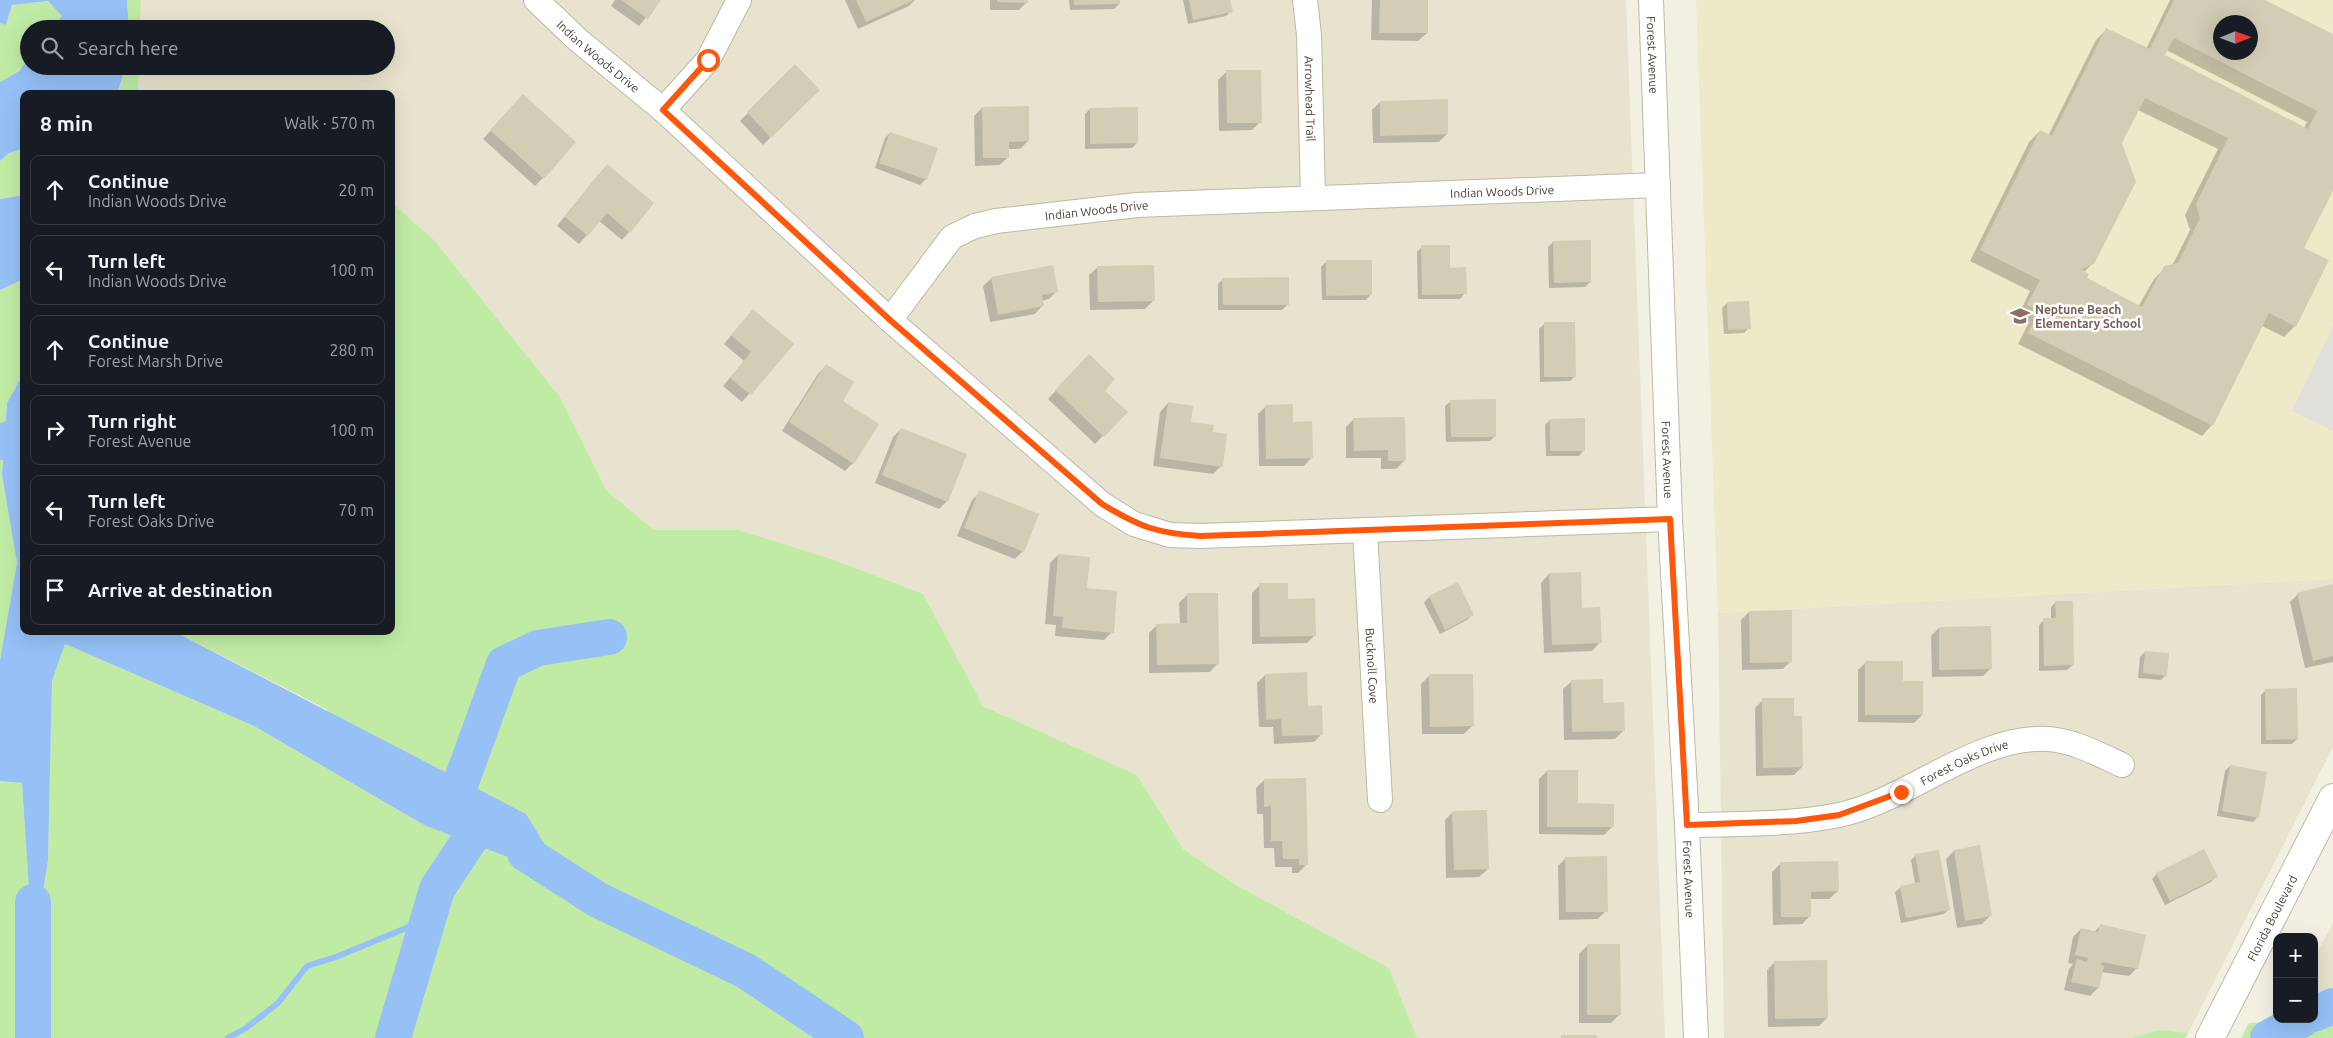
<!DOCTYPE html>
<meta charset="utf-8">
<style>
:root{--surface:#171b24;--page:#20242c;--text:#f1f3f6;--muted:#9ea1a6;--line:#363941}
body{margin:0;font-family:Ubuntu,sans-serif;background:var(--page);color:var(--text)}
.controls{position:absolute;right:15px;bottom:15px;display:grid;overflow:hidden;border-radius:10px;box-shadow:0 5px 20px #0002}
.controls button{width:45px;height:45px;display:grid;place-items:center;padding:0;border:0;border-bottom:1px solid var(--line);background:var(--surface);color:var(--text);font:25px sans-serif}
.compass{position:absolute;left:2213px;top:15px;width:45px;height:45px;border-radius:50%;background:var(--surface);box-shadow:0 5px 20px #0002;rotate:89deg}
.stop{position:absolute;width:15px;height:15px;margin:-11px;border:4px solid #ff570b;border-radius:50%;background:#fff}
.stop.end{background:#ff570b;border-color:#fff;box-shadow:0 1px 5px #0008}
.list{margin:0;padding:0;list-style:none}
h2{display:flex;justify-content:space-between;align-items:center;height:65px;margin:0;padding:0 20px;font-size:21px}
h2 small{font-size:16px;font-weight:400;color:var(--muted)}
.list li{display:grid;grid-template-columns:32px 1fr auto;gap:15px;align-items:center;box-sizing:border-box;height:70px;margin:0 10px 10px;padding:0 10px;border:1px solid var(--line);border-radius:10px}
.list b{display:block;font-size:19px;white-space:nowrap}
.list p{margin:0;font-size:16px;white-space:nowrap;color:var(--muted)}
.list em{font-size:16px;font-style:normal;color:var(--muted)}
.icon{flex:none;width:28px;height:28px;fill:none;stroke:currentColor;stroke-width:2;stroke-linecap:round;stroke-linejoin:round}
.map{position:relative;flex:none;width:2333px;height:1038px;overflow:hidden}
.search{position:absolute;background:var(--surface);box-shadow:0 5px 20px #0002;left:20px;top:20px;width:375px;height:55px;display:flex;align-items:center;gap:12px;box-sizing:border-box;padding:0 18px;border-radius:28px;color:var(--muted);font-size:19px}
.panel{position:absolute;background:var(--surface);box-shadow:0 5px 20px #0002;left:20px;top:90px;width:375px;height:545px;border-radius:10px}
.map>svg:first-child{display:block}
</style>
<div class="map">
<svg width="2333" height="1038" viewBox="0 0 2333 1038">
<rect width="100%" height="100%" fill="#f2f0e1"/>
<g fill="#e7e3ce">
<path d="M141 0H1626L1665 1038H1417L1389 968 1238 886 1183 849 1137 775 983 706 923 594 739 530H654L606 490 560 397 434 240 391 202V94H138L139 66H386V29H140Z"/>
<path d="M2333 579V747L2188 1033 2159 1030 2131 1038H1724L1718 613Z"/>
<path d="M2333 923V995L2314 1005V958Z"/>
</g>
<path fill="#ede9c9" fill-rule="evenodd" d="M1696 0H2333V579L1718 613ZM2220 22H2250V52H2220Z"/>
<g fill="#c0eba5">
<path d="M127 0H141L140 29H129Z"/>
<path d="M49 1 62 16 51 29H29C29 63 31 64 0 82V23L6 25 12 5Z"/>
<path d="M126 66H139L138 94H117Z"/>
<path d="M24 148V195L0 199V161L9 153Z"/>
<path d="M391 202 434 240 560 397 606 490 654 530H739L831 559 923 594 983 706 1137 775 1183 849 1238 886 1389 968 1417 1038H0V781L22 783 33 948 48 861 52 681 65 644 254 726 424 825 326 709 173 631H391Z"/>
<path d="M24 279V372L7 403 2 475 17 563 0 660V290Z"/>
<path d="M2333 995V1038H2241L2249 1023 2314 1019V1005Z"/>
<path d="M2159 1030 2188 1033 2185 1038H2131Z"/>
</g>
<path fill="#e2e0da" d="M2333 326V431L2292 411Z"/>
<g fill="#96c0f6">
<path d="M0 0H127L129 29H51L62 16 48 1 12 5 6 25 0 23Z"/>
<path d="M29 58V66H126L117 94H24V148L9 153 0 161V82L19 71Z"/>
<path d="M24 195V279L0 290V199Z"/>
<path d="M24 372V631H173L526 814 566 879 424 825 254 726 65 644 52 681 48 861 33 951 22 783 0 781V660L17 563 2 475 7 403Z"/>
</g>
<g fill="#0003" fill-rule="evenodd">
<path d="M615 0H660L639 26 611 6Z"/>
<path d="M845 0H915L909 6 858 29Z"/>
<path d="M990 0H1027V2L1019 10H990Z"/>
<path d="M1069 0H1119V4L1114 9 1070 10Z"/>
<path d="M1183 0H1229L1231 11 1226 16 1188 24Z"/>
<path d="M1372 0H1427V33L1418 41 1371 40Z"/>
<path d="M2170 0H2263L2333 35V188L2303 249 2295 326 2284 337 2262 326 2212 425 2202 436 2018 344 2029 322 2018 316 2030 291 1970 261 2029 142 2040 131 2048 136 2096 40 2107 29 2146 49ZM2220 22H2250V52H2220ZM2166 50 2307 122 2304 128 2163 56ZM2138 110 2218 149 2185 215 2190 230 2172 266 2165 268 2154 279 2138 307 2085 279 2084 272 2093 263 2120 142Z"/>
<path d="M795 66 818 90 763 145 740 121Z"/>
<path d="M1226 72 1260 122 1252 130 1219 131 1218 80Z"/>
<path d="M1380 102 1447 134 1439 142 1373 143 1372 110Z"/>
<path d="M515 104 543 178 535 186 483 139Z"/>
<path d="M982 108 1028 141 1020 149H1008V157L1000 165 975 166 974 116Z"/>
<path d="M1090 109 1137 143 1132 148 1085 149V114Z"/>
<path d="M890 133 926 179 920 185 875 168 885 138Z"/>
<path d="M599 174 629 232 622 240 599 221 579 244 557 226Z"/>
<path d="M1553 242 1590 282 1585 287 1549 288 1548 247Z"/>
<path d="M1422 247 1449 269 1465 293 1460 299H1418L1417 252Z"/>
<path d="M1326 262 1371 294 1366 300H1322L1321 267Z"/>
<path d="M1098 267 1153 301 1145 309 1090 310 1089 275Z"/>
<path d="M992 278 1057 291 1049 299 1042 301 1043 305 1035 314 990 322 983 286Z"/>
<path d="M1223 279 1288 304 1282 310H1218V284Z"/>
<path d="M1727 303 1749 328 1744 333 1724 334 1722 308Z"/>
<path d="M745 319 792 344 742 402 723 386 744 361 724 344Z"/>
<path d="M1544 324 1575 376 1570 381 1540 382 1539 329Z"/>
<path d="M1089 356 1103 391 1126 412 1095 444 1048 399Z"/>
<path d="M826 366 853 463 845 471 782 431 818 374Z"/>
<path d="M1451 401 1495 436 1490 441 1446 442 1445 406Z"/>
<path d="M1168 403 1190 423 1212 433 1221 466 1213 474 1153 466 1160 412Z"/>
<path d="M1266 406 1292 423 1312 457 1304 466H1259L1258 414Z"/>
<path d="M1354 419 1404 461 1396 469H1381V458H1346V427Z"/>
<path d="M1550 420 1584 450 1579 456H1546L1545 425Z"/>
<path d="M901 429 947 501 939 509 875 483 893 437Z"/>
<path d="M980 492 1023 551 1015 559 957 536 972 500Z"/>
<path d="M1058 555 1085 589 1112 632 1104 640 1055 636 1056 625 1045 624 1050 563Z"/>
<path d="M1549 574 1581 609 1600 642 1592 651 1544 653 1541 583Z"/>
<path d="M1457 584 1472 615 1467 620 1440 634 1424 603 1429 597Z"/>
<path d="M1260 585 1287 600 1315 635 1307 643 1252 644V593Z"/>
<path d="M2333 586V662L2305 668 2290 602 2298 594Z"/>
<path d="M1187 595 1218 663 1210 672 1149 673V633L1157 625 1180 624 1179 603Z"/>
<path d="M2056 602 2073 665 2067 670 2039 671V625L2044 620 2051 619V607Z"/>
<path d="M1749 612 1791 661 1783 669 1742 670 1741 620Z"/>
<path d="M1939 628 1991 668 1983 676 1932 677 1931 636Z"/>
<path d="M2145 652 2166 675 2161 680 2138 678 2140 657Z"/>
<path d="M1866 662 1902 682 1922 715 1914 723 1858 722V670Z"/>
<path d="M1265 675 1306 707 1322 734 1314 742 1274 744 1273 727H1259L1257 683Z"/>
<path d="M1429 676 1472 726 1464 734H1422L1421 684Z"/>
<path d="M1572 681 1602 704 1623 731 1615 739 1564 740 1563 689Z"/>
<path d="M2266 690 2297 739 2292 744H2261V695Z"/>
<path d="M1763 700 1802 767 1794 775 1756 776 1755 708Z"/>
<path d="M2230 766 2258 817 2253 822 2217 816 2225 771Z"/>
<path d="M1547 771 1577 805 1612 827 1604 835 1539 834V779Z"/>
<path d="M1264 780 1306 865 1298 873H1292V867H1275L1274 848H1264L1263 814H1257L1256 788Z"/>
<path d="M1453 812 1488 869 1479 877 1446 878 1445 820Z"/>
<path d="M1979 847 1990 916 1982 924 1957 928 1946 859 1954 851Z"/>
<path d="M1916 855 1949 909 1944 914 1901 923 1895 892 1901 887 1915 884 1911 860Z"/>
<path d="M1566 858 1606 911 1598 919 1559 920 1558 866Z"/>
<path d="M1780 864 1838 891 1829 899H1809L1810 916 1802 924 1773 925 1772 872Z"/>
<path d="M2157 874 2217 876 2211 882 2165 905 2152 879Z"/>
<path d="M2100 926 2137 968 2129 976 2101 972 2098 988 2090 996 2064 990 2069 969 2073 964 2068 963 2073 937 2081 929 2094 932Z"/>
<path d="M1587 946 1619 1015 1611 1023H1579V954Z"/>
<path d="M1775 962 1827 1018 1819 1026 1768 1027 1767 970Z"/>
</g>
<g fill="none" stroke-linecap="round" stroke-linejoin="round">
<path stroke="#96c0f6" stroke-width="6" d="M228 1038 246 1028 278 1003 307 966 336 957 428 919"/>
<g stroke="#96c0f6" stroke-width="36">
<path d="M0 442 24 434"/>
<path d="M452 807 504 664 538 648 609 637"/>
<path d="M525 853 598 900 746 971 846 1038"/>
<path d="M2314 1014 2333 1006"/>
<path d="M33 1038V902"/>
<path d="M393 1038 437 889 480 824"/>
<path d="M2268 1038 2303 1019"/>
</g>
</g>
<g fill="#d4cdb5" fill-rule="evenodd">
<path d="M621 0H661L648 19Z"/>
<path d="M856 0H914L866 22Z"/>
<path d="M997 0H1028V3L997 2Z"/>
<path d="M1074 0H1120V4L1074 5Z"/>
<path d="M1189 0H1230L1233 12 1193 20Z"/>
<path d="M1380 0H1428V33H1379Z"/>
<path d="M2174 0H2265L2333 34V191L2304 248 2329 260 2296 327 2269 313 2213 426 2028 333 2039 311 2027 305 2040 280 1980 250 2040 130 2052 136 2106 28 2150 49ZM2220 22H2250V52H2220ZM2174 38 2317 111 2308 129 2165 55ZM2145 98 2228 138 2196 204 2200 218 2178 263 2164 266 2142 307 2087 278 2089 274 2081 269 2094 264 2136 182 2122 143Z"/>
<path d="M795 64 820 90 771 138 747 112Z"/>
<path d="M1226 70H1261L1262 123H1227Z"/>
<path d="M523 94 576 142 544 179 490 130Z"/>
<path d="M1448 99V134L1380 136V101Z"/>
<path d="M1029 106V141L1009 142V158H983L982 107Z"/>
<path d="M1138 107V143L1090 144V108Z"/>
<path d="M890 132 938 148 927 180 879 163Z"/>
<path d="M607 164 654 203 630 233 607 213 588 236 565 217Z"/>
<path d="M1591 240V282L1554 283 1553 241Z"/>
<path d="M1421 245H1450V268L1466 267 1467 294 1422 295Z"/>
<path d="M1326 260H1372V295L1326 296Z"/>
<path d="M1053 265 1058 292 1042 295 1044 306 998 315 991 277Z"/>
<path d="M1154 265 1155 301 1098 302 1097 266Z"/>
<path d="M1289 277V305H1223L1222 278Z"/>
<path d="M1749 301 1751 329 1728 330 1727 302Z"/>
<path d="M753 309 794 344 751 395 730 378 751 352 731 335Z"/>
<path d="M1544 322H1575L1576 377H1544Z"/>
<path d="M1089 354 1115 379 1105 391 1128 412 1104 437 1055 390Z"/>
<path d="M826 364 854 382 843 401 879 424 854 464 789 422Z"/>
<path d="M1496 399V437H1451L1450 400Z"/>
<path d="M1168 402 1193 406 1191 422 1214 425 1213 432 1227 434 1223 467 1160 458Z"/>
<path d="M1293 404V422L1312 421 1313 458 1266 459 1265 405Z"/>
<path d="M1405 417 1406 461H1388V450L1354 451 1353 418Z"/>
<path d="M1585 418V451H1550V419Z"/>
<path d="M901 428 967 454 948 502 882 475Z"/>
<path d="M979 490 1039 514 1024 552 964 528Z"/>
<path d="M1058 554 1090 557 1087 588 1117 591 1114 633 1062 628 1063 617 1053 616Z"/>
<path d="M1581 572 1582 608 1600 607 1602 643 1552 645 1549 573Z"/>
<path d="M1458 582 1474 615 1445 630 1429 596Z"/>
<path d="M1259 583H1288V599L1315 598 1316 636 1260 637Z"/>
<path d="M2333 584V656L2313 661 2297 593Z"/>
<path d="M1187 593H1218L1219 664 1157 665 1156 624 1187 623Z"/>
<path d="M2055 601H2073L2074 665 2044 666 2043 618H2056Z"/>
<path d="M1792 610V662L1750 663 1749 611Z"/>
<path d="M1991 626 1992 669 1939 670V627Z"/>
<path d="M2145 651 2169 653 2167 676 2143 673Z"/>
<path d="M1865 661H1903V681H1923V715H1865Z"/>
<path d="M1307 672 1308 706 1322 705 1323 735 1282 736 1281 719 1266 720 1265 674Z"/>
<path d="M1429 674H1473L1474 726 1430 727Z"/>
<path d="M1603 679V703L1624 702 1625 731 1572 732 1571 680Z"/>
<path d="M2297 688 2298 739 2266 740 2265 689Z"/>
<path d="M1762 698H1794V716H1802L1803 767 1763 768Z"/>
<path d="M2230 765 2267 772 2259 818 2222 811Z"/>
<path d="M1547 770H1578V803L1614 804V827H1547Z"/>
<path d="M1306 778 1308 865H1299V859H1283L1282 841H1271V806L1264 807V779Z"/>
<path d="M1487 810 1489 869 1454 870 1452 811Z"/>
<path d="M1980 845 1992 916 1965 921 1954 850Z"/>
<path d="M2204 849 2218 877 2170 901 2156 873Z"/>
<path d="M1939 850 1950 910 1906 918 1900 886 1920 882 1915 854Z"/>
<path d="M1607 856 1608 912H1566L1565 857Z"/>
<path d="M1838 861 1839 891 1811 892V917H1781L1780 862Z"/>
<path d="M2100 924 2146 935 2138 969 2102 962 2101 965 2104 966 2099 988 2071 982 2077 959 2087 962 2088 958 2075 955 2081 928 2098 932Z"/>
<path d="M1587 944H1620L1621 1015H1587Z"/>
<path d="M1827 960 1828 1018 1775 1019 1774 961Z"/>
<rect x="1561" y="1035" width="36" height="3"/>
</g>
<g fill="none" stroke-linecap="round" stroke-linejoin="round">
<defs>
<g id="minor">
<path id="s1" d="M536 0 578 40 663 110 890 320 1102 504 1134 524 1170 535 1200 536 1670 519"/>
<path id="s2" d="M1305 0 1309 35 1313 197"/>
<path id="s3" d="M1651 0 1670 519 1687 825 1696 1038"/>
<path d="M663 110 708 60 739 0"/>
<path id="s4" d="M890 320 952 237 975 226 996 221 1137 205 1658 185"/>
<path id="s5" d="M1365 531 1380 800"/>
<path id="s6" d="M1687 825C1737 824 1790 825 1839 815 1909 800 1976 735 2048 739 2075 741 2098 754 2122 765"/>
</g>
<g id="tertiary">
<path id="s7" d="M2210 1038 2333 798"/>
</g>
</defs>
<use href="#minor" stroke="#beb9a3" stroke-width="26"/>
<use href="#tertiary" stroke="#beb9a3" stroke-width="30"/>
<use href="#minor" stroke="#fff" stroke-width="24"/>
<use href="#tertiary" stroke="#fff" stroke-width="28"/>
</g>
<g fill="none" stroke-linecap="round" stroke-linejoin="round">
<path stroke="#ff570b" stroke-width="6" d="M708 60 663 110 890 320 1102 504C1140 527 1156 533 1200 536L1670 519 1687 825 1796 821 1839 815 1901 792"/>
</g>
<defs>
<symbol id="school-bare" viewBox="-9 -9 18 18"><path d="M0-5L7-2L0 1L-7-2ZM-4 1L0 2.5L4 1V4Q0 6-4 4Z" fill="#8d6e63" stroke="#fff" stroke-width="2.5" paint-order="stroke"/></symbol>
</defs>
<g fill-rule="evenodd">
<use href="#school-bare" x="2006" y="302" width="28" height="28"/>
</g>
<g text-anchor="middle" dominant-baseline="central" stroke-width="5" stroke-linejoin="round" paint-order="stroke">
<g font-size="12" fill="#443f31" stroke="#fff">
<text stroke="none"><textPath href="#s3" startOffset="55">Forest Avenue</textPath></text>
<text stroke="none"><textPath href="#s1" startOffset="84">Indian Woods Drive</textPath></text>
<text stroke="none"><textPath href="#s2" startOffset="99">Arrowhead Trail</textPath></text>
<text stroke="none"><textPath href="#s4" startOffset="658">Indian Woods Drive</textPath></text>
<text stroke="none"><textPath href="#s4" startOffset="252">Indian Woods Drive</textPath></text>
<text stroke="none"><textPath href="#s3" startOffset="460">Forest Avenue</textPath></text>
<text stroke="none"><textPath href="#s5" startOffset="135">Bucknoll Cove</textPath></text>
<text stroke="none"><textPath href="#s6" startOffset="289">Forest Oaks Drive</textPath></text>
<text stroke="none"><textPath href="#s3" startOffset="880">Forest Avenue</textPath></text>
<text stroke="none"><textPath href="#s7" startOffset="135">Florida Boulevard</textPath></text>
</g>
<g font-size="12" font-weight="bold" fill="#785e54" stroke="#fff" text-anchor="start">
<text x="2035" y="309">Neptune Beach<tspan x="2035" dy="14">Elementary School</tspan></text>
</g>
</g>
</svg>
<div class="controls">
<button>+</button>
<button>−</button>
</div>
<svg class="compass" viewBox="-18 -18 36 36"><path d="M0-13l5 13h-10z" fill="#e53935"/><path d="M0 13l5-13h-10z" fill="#9ea1a6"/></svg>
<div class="stop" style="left:708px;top:60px"></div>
<div class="stop end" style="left:1901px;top:792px"></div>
<div class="search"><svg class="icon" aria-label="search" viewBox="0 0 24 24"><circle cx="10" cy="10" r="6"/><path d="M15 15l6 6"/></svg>Search here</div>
<section class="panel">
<h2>8 min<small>Walk · 570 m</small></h2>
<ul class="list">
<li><svg class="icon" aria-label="ahead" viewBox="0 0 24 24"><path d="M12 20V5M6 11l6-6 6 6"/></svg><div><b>Continue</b><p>Indian Woods Drive</p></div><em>20 m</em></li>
<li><svg class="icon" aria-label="left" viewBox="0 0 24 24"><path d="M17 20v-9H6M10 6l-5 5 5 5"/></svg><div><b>Turn left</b><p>Indian Woods Drive</p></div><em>100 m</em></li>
<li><svg class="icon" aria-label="ahead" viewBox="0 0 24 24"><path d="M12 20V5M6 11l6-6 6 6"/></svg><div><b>Continue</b><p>Forest Marsh Drive</p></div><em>280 m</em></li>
<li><svg class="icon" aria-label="right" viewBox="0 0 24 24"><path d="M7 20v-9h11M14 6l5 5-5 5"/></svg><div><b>Turn right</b><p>Forest Avenue</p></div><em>100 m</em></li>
<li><svg class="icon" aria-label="left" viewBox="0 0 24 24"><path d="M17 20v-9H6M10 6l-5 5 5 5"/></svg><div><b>Turn left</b><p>Forest Oaks Drive</p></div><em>70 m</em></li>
<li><svg class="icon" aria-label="arrive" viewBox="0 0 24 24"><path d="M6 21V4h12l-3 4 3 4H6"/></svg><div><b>Arrive at destination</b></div></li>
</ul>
</section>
</div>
